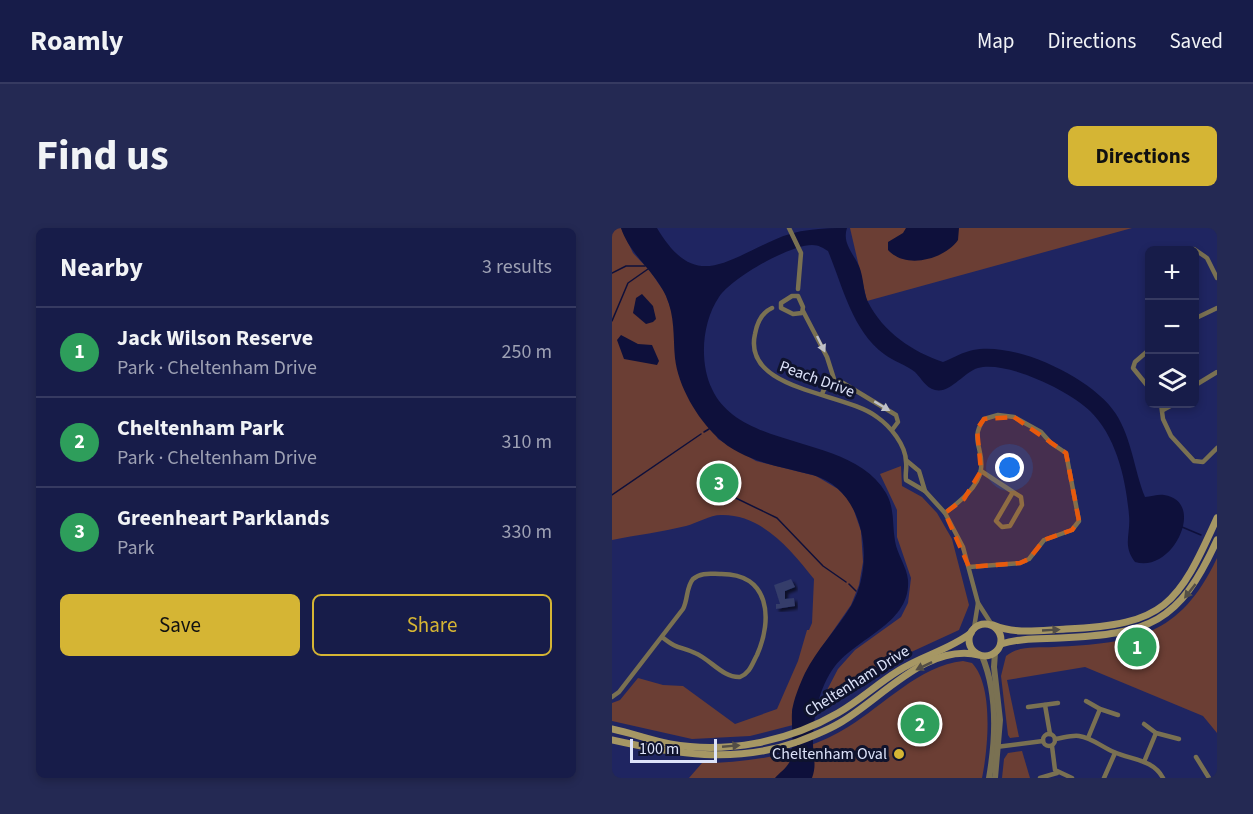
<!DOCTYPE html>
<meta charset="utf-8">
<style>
:root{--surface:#171c49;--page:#242953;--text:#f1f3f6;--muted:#9ea1b4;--line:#363a61;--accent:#d5b534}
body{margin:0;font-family:"Source Sans 3",sans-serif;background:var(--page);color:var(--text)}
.controls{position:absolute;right:18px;top:18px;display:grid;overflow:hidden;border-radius:9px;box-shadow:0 3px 9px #0003}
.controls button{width:54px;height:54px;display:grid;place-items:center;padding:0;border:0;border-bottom:2px solid var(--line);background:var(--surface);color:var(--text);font:30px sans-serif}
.scale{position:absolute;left:18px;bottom:15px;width:87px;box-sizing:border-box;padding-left:6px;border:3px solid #dde3fa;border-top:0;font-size:16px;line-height:21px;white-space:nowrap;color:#dde3fa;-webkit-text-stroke:4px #0f132d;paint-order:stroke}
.you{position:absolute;left:398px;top:240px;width:21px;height:21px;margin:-15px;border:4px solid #fff;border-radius:50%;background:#1a73e8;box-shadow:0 0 0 9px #1a73e833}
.badge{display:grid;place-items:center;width:39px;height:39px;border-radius:50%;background:var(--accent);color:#fff;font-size:20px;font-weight:700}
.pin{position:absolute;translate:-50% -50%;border:3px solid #fff;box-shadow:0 2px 6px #0006}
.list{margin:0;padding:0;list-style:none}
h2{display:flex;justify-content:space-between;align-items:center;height:78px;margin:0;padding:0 24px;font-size:26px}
h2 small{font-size:20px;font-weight:400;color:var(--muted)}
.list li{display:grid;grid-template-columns:39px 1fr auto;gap:18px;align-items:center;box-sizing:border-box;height:90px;padding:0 24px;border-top:2px solid var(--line)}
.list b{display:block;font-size:22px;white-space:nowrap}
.list p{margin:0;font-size:20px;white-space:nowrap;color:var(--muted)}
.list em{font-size:20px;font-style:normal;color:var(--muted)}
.actions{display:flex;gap:12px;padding:18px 24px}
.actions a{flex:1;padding:14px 0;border:2px solid var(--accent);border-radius:9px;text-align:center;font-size:21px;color:var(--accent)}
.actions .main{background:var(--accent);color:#111}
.icon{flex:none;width:33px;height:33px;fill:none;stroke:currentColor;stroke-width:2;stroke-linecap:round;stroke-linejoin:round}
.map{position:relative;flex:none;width:605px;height:550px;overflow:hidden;border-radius:9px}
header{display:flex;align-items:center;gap:36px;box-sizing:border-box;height:84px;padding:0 30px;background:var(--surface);border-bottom:2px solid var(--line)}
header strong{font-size:28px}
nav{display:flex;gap:33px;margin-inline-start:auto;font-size:21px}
.intro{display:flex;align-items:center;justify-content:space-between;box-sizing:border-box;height:144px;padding:0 36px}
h1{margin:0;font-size:42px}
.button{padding:15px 27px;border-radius:9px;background:var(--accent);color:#111;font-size:21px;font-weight:700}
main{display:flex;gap:36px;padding:0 36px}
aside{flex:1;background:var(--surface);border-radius:9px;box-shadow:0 3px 9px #0003}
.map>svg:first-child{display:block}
</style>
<header>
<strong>Roamly</strong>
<nav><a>Map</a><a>Directions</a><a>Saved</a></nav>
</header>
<div class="intro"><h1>Find us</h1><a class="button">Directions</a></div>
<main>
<aside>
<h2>Nearby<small>3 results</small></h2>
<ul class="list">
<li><span class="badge" style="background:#2e9e5b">1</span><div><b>Jack Wilson Reserve</b><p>Park · Cheltenham Drive</p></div><em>250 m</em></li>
<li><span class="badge" style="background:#2e9e5b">2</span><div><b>Cheltenham Park</b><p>Park · Cheltenham Drive</p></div><em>310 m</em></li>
<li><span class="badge" style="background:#2e9e5b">3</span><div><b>Greenheart Parklands</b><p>Park</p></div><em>330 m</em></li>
</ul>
<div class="actions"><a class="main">Save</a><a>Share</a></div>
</aside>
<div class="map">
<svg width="605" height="550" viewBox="0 0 605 550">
<defs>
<filter id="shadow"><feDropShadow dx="3" dy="3" stdDeviation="1.5" flood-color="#0009"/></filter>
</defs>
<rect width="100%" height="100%" fill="#1f2561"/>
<g fill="#6b3e34">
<path d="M0 0H9L21 25 38 43 53 65 62 89 63 130 106 211 144 233 204 248 226 261 239 274 249 303 251 334 247 357 239 377 205 426 180 482 181 497 138 508 80 511 0 493V475L8 472 26 450 51 457 71 458 123 496 165 481 186 433 195 402H197L200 395 202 351C179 322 150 286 109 287 98 287 85 295 74 298 50 304 24 307 0 312Z"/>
<path d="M238 0H520L255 73Z"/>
<path d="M289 238 290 258 310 269 325 285 340 311 357 377 347 402 284 431 212 481 214 464 226 441 243 422 289 389 296 375 299 350 285 309V282L268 246Z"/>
<path d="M605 330V505L591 488 473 439 395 452 407 509 398 510 396 507 389 448 394 428C408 417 425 420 442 419 522 415 568 409 605 330Z"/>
<path d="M351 433 360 435C382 458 376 521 370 550H77L90 535C139 535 193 526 236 499 272 477 307 438 351 433Z"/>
<path d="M410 523 418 550H390L392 531 396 525Z"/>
</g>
<g fill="#0e103b">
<path d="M9 0H45C82 62 110 35 162 12 185 1 210 0 235 0 230 15 241 25 247 38 252 50 251 64 256 74 271 104 301 124 331 134 341 130 351 124 361 122 403 113 481 150 504 186 520 211 522 242 533 269 539 269 546 266 552 267 595 273 561 346 523 334 510 317 519 306 517 287 514 251 504 208 478 183 458 163 394 132 366 140 352 144 338 166 323 162 313 159 310 151 303 144 294 137 281 133 272 126 240 102 231 59 216 23 211 20 207 17 200 17 177 17 120 50 107 69 90 94 87 134 100 161 129 224 239 205 274 265 283 281 280 296 283 313 285 326 295 339 296 352 299 395 246 409 223 438 207 459 201 489 201 515 201 529 205 536 200 550H163C167 545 175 540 178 533 183 519 179 499 180 484 181 472 188 456 193 445 205 421 225 401 239 378 264 335 253 262 201 247 168 238 131 234 105 209 85 190 66 158 63 130 61 107 63 89 54 68 42 42 18 27 9 0Z"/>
<path d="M294 0H347L346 12C333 31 294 42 276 22V14L291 5Z"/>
<path d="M30 66 41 78 44 91 41 94 34 96 21 85 24 70Z"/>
<path d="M9 107 26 116 40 117 47 133 45 137 12 131 5 112Z"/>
</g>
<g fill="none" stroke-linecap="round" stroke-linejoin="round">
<g stroke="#0e103b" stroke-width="1.5">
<path d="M0 45 14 38H33"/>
<path d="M0 93 16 55 36 41"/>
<path d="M92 204 97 201"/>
<path d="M101 259 165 290 211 338 234 354"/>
<path d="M0 267 89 206"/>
<path d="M570 299 589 307"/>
<path d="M237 356 244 363"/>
</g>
</g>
<path fill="#343c6b" filter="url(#shadow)" d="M179 351 183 359 173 363V371L182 370 183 378 164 381V376H168L162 357Z"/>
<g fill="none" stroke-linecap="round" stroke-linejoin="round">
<g stroke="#7a7152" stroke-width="4.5">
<path d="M177 0 189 25 186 61"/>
<path d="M582 21 595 30 605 50"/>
<path d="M180 68H186L191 79 190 85 181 86 169 80V75Z"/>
<path d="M160 80C149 85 145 95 143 106 130 163 233 164 265 189 278 198 294 217 294 234 295 240 293 245 294 252L313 263 333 285 351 319 366 375 380 397"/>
<path d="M191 83 215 129 222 151"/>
<path d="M582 91 605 80"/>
<path d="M538 121 523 134 521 140 538 161"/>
<path d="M582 158 605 144"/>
<path d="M210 166 216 152 231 155 284 187 286 194 280 202"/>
<path d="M549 176 551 191 559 208 582 233 591 234 605 220"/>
<path d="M551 182 562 176"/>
<path d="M295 233 307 243 313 263"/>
<path d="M369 243 401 264 384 293 390 299 398 298 410 277 409 269 401 264"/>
<path d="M333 285C346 275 367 259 369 241 372 220 357 212 372 191L386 187 402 189 429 204 439 215 454 225 467 293 460 302 432 312 417 331 408 335 357 339"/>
<path d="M362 400 366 375"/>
<path d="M0 469 7 464 71 381C76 372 74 359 81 351 89 344 99 346 108 346 158 345 161 391 145 427 140 436 138 445 128 449 111 450 98 431 83 425 68 418 66 422 50 409"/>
<path d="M474 473 488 481 506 487"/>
<path d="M433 477 438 506"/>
<path d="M416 479 446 475"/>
<path d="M532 496 544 505 567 511"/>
<circle cx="437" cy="512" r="6"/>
<path d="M476 510 488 481"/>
<path d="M443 511C451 510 459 507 467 508 480 510 490 519 502 524 519 532 541 531 551 550"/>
<path d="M440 518 443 542 460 550"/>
<path d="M384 519 431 513"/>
<path d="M584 529 597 550"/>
<path d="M532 534 544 505"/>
<path d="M428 550 445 545"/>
<path d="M492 550 503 525"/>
</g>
<g stroke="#7a7152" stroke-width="6">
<path d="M370 428C386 466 384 510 377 550"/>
<path d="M383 550 388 492 382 439 383 425"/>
</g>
<g stroke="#a69764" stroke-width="7">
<circle cx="373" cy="412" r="16"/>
<path d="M381 397C404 407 430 402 454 401 553 397 566 377 605 290"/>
<path d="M389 416C408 410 428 411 448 410 537 406 567 396 605 312"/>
<path d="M0 501C19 505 38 512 58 516 114 526 176 514 226 485 247 473 265 456 286 443 309 428 337 422 359 405"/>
<path d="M0 512C62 526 123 536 185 514 201 508 217 502 231 493 272 468 316 415 367 427"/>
</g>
</g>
<defs><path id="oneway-solid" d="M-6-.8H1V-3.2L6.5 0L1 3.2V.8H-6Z" transform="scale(1.5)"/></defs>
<g fill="#bfc1c8">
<use href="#oneway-solid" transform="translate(209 116) rotate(64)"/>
<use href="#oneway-solid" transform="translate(270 178) rotate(31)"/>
</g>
<g fill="#534e46">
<use href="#oneway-solid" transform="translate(578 363) rotate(128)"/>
<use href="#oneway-solid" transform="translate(439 402) rotate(-3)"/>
<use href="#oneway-solid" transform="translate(312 438) rotate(154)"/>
<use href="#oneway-solid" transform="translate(119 518) rotate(-5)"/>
</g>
<path fill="#e8590c" fill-opacity="0.2" stroke="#e8590c" stroke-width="4.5" stroke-dasharray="12 8" stroke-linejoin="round" d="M402 189 454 225 467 293 460 302 432 312 417 331 408 335 357 339 333 285 352 271 369 243 365 201 372 191Z"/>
<circle fill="#d5b534" stroke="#0f132d" stroke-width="2" cx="287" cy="526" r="6"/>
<g text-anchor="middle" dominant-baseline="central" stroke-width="6" stroke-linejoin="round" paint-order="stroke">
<g font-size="16" fill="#dde3fa" stroke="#0f132d">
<text transform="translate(205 151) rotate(20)">Peach Drive</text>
<text transform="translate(245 453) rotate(-32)">Cheltenham Drive</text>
</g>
<g font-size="16" fill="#dde3fa" stroke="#0f132d" text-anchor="end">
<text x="275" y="526">Cheltenham Oval</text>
</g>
</g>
</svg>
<div class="controls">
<button>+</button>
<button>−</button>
<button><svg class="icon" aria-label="layers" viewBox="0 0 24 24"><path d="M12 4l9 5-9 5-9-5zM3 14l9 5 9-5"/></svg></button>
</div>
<div class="scale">100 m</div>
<div class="you"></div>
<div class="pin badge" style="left:525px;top:419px;background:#2e9e5b">1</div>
<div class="pin badge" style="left:308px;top:496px;background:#2e9e5b">2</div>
<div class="pin badge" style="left:107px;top:255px;background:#2e9e5b">3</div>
</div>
</main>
